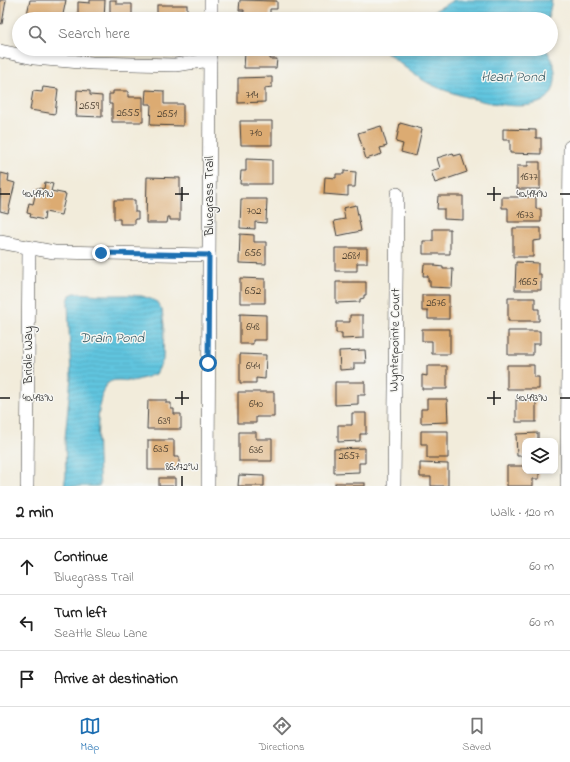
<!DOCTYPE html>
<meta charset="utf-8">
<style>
:root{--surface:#fff;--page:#f2f2f2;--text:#222;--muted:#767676;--line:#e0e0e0;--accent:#1f6fb2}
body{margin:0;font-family:"Indie Flower",sans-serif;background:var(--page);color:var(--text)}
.controls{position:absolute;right:12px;bottom:12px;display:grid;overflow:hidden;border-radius:8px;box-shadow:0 2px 6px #0003}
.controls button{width:36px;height:36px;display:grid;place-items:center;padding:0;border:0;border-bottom:1px solid var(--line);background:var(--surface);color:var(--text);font:20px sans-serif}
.stop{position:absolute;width:12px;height:12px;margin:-9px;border:3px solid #1f6fb2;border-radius:50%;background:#fff}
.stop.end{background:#1f6fb2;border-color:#fff;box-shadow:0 1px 4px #0008}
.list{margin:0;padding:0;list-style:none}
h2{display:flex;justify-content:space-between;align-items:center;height:52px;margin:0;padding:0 16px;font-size:17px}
h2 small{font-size:13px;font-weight:400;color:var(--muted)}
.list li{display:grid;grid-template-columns:26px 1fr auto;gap:12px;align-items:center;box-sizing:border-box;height:56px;padding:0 16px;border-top:1px solid var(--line)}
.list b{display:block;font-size:15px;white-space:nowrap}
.list p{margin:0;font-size:13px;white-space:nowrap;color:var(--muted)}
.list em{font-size:13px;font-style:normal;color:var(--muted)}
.icon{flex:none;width:22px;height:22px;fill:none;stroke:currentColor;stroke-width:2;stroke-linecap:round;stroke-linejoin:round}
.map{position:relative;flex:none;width:570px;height:486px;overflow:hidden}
.search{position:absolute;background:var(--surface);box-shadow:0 2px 6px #0003;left:12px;right:12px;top:12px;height:44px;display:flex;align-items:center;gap:10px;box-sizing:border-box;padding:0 14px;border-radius:22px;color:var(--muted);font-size:15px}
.sheet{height:220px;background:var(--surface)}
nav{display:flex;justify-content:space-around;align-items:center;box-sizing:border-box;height:56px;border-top:1px solid var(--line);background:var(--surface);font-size:11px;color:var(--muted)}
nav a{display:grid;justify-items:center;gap:2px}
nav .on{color:var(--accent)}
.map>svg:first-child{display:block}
</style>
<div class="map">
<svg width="570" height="486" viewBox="0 0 570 486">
<defs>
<pattern id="water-rules" width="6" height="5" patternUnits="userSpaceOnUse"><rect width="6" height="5" fill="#61c5df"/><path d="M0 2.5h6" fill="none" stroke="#54a9bf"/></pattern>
</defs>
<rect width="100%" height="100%" fill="#f6f6f2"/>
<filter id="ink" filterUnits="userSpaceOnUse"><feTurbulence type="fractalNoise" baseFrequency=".025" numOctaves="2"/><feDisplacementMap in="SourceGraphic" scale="8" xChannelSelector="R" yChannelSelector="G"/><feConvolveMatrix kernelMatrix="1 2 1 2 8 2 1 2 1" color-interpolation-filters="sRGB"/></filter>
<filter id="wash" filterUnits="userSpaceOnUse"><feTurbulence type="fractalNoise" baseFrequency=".012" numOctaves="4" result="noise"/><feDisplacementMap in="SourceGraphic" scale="16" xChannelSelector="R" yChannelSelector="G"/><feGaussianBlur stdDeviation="0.9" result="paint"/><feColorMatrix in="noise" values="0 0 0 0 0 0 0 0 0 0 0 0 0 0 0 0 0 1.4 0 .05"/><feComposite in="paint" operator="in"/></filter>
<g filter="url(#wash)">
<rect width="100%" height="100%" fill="#f2ecdb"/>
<g fill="url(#water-rules)" stroke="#3e707e">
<path d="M454 0H552L548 19H420Z"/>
<path d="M383 49H546C554 61 558 75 553 89 542 124 454 95 432 85 414 76 398 62 383 49Z"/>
<path d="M75 293 102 295H129L142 296 156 301 162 310 164 325 163 360 156 374C148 376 140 380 132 381 124 381 114 378 108 383 93 396 98 466 100 486H64L66 475 65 438 71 377 68 302 70 295Z"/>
</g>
<g id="blocks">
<g fill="#dcab72">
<path d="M0 0H6L2 24 0 23Z"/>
<path d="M30 0H66L62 19H26Z"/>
<path d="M90 0H105L104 19H70L71 16 78 17V2L90 3Z"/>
<path d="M110 0H116V4H132V19H110Z"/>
<path d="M240 0 277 1V9H270V19H241V12H244V10H239Z"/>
<rect x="157" y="5" width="30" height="14"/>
<path d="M239 49H270V59H277L276 68H244L245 52 239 51Z"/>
<path d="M272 77V87L265 88V102L238 103V78Z"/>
<path d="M43 87 58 89 55 114 30 110 33 91 42 92Z"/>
<path d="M77 90 90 91V95L102 96V117L76 116Z"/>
<path d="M146 90 164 91V104H183V126L150 125 151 104H145Z"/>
<path d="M113 91H128V97H143V122H112V104H109V94H113Z"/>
<path d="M240 121H272V145H241Z"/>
<path d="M400 123 422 129 416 156 401 152 403 144 396 142Z"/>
<path d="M381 126 387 146 380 148 382 154 366 159 358 133Z"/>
<path d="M503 129 536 130V138H541V154L510 153V140H503Z"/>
<path d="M453 153 454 156 461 154 467 172 435 183 431 171 440 168 437 158Z"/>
<path d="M246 159 272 160V184H240L241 171H246Z"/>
<path d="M528 162H540V189H517V166H528Z"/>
<path d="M344 171 356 172 355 187H348V196L324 194 325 177 336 178V174H344Z"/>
<path d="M1 173 9 175 8 181 15 183 8 213 0 211Z"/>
<path d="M147 177 180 178V220H170V217H168L167 223H146Z"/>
<path d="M45 182 53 184 51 191 66 194 61 215 45 212 44 220 30 217 31 214 27 213 29 203 33 204 37 188 44 189Z"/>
<path d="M438 196H463V220L444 219V209H437Z"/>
<path d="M502 197H536V209H541V222H508V208H502Z"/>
<path d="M241 199H267L266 223 255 222V229L240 228Z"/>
<path d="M114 200H135V212H138V219H135V224H120V219H114Z"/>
<path d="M356 205 361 231 337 236 334 221 345 219 343 208Z"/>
<path d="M513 228H541V240L533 241V257H513Z"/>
<path d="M433 229H450V254H423V241H433Z"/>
<path d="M240 234 254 235V242H266V264L239 263Z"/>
<path d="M335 248H367V263H357V271H335Z"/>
<path d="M516 262 538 263V274H541V290H515Z"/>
<path d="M424 264H435V266L443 267V269H453L452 288 430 287V281H428V276H423Z"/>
<path d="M240 278 265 279V303H240Z"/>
<path d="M336 282H366V295H364V298L360 299V302L336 303Z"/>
<path d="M422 295H449V319H428V311H422Z"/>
<path d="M508 298H535V309H539V321H508Z"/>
<path d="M240 314 266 315V340H253V344H240Z"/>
<path d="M350 315H363V338L342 339V333H336V322H350Z"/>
<path d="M422 329H450V354H432V341H422Z"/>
<path d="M508 331H540V344H533V355H508Z"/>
<path d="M365 350 366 363H354V369L340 370 339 351Z"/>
<path d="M240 354 266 355 265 379 256 378V383H240Z"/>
<path d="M507 365H534V377H539V389H507Z"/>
<path d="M427 366H447V389H422V375L427 376Z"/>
<path d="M335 382H365V395H358V404L335 405Z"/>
<path d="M238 392H274V417H256V423H238Z"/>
<path d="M427 399H447L448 422 421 423V409H427Z"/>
<path d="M148 400H166V403H171V409H174V414H181V429H147Z"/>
<rect x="516" y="400" width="20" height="22"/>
<path d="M352 413H366V434H360V441L338 442V425H352Z"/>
<path d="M421 431H448V458H427V444H421Z"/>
<path d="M239 432H256V439H272V461H239Z"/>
<path d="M538 433V441H525V456H517L516 434Z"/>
<path d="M148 440H174V457H179V470H148Z"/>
<path d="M365 448V463H359V472L334 473V449Z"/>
<path d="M420 463 448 464V486H431V477H420Z"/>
<path d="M507 466H525V471H539V479H533V486H507Z"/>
<path d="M239 475 264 476V486H238Z"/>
<rect x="159" y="478" width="16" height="8"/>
<rect x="335" y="483" width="30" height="3"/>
</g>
</g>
</g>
<g filter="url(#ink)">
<use href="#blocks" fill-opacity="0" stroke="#3c3b39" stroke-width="1"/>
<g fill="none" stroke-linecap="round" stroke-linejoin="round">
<defs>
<g id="minor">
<path d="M211 19V0"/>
<path d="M0 51 34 58 92 63 175 65 210 60"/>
<path d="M0 242 54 252 209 255"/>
<path d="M27 486 29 248"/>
<path d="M208 486 210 49"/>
<path d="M394 486 397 194"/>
<path d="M567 486 570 147"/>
</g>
</defs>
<use href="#minor" stroke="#3c3b39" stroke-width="14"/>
<use href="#minor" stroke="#fff" stroke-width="13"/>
</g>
</g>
<g fill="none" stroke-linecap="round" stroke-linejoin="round" filter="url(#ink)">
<path stroke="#1f6fb2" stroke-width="5" d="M101 253 209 255 208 363"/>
</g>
<path fill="none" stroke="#1c1c1c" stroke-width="1.5" d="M182 187V201M494 187V201M0 194H10M175 194H189M487 194H501M560 194H570M182 391V405M494 391V405M0 398H10M175 398H189M487 398H501M560 398H570M182 476V486"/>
<g text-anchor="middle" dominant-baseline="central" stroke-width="3" stroke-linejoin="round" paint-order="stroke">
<g font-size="11" fill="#4c4032">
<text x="252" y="95">714</text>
<text x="89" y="106">2659</text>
<text x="128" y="113">2655</text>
<text x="167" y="114">2651</text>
<text x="256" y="133">710</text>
<text x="529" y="177">1677</text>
<text x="254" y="211">702</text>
<text x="525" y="215">1673</text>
<text x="253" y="253">656</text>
<text x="351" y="256">2681</text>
<text x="528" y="282">1665</text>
<text x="253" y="291">652</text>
<text x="436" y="303">2676</text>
<text x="253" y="327">648</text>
<text x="253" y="366">644</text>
<text x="256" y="404">640</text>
<text x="164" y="421">639</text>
<text x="161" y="449">635</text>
<text x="256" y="450">636</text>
<text x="349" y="456">2657</text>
</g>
<g font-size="13" fill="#1c1c1c" stroke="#f6f6f2">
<text transform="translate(209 196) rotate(-90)">Bluegrass Trail</text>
<text transform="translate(395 340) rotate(-89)">Wynterpointe Court</text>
<text transform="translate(28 355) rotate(-90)">Bridle Way</text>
</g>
<g font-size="14" font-style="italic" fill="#345760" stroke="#f6f6f2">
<text x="513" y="77">Heart Pond</text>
<text x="112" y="338">Drain Pond</text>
</g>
</g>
<g font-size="10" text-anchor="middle" fill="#1c1c1c" stroke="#f6f6f2" stroke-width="3" stroke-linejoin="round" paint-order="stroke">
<text x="38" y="197">40.494°N</text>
<text x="532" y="197">40.494°N</text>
<text x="38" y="401">40.493°N</text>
<text x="532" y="401">40.493°N</text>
<text x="182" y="470">86.172°W</text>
</g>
</svg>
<div class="controls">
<button><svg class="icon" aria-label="layers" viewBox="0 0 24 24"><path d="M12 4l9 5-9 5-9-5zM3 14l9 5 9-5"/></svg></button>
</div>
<div class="stop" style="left:208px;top:363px"></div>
<div class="stop end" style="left:101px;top:253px"></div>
<div class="search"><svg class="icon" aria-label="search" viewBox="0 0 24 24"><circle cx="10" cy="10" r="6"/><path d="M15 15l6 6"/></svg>Search here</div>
</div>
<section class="sheet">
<h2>2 min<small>Walk · 120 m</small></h2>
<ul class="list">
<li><svg class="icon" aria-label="ahead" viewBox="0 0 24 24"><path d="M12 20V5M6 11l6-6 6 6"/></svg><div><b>Continue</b><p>Bluegrass Trail</p></div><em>60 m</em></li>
<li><svg class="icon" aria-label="left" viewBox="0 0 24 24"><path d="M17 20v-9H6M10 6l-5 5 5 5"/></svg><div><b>Turn left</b><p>Seattle Slew Lane</p></div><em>60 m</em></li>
<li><svg class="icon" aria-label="arrive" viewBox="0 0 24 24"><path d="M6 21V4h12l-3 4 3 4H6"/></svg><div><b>Arrive at destination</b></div></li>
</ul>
</section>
<nav>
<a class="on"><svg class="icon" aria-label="map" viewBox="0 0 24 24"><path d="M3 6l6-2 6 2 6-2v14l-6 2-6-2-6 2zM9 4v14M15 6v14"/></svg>Map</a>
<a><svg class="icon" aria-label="directions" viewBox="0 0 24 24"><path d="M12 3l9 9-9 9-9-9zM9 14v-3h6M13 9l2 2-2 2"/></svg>Directions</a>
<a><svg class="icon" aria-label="saved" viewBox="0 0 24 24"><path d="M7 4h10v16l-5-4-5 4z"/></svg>Saved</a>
</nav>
